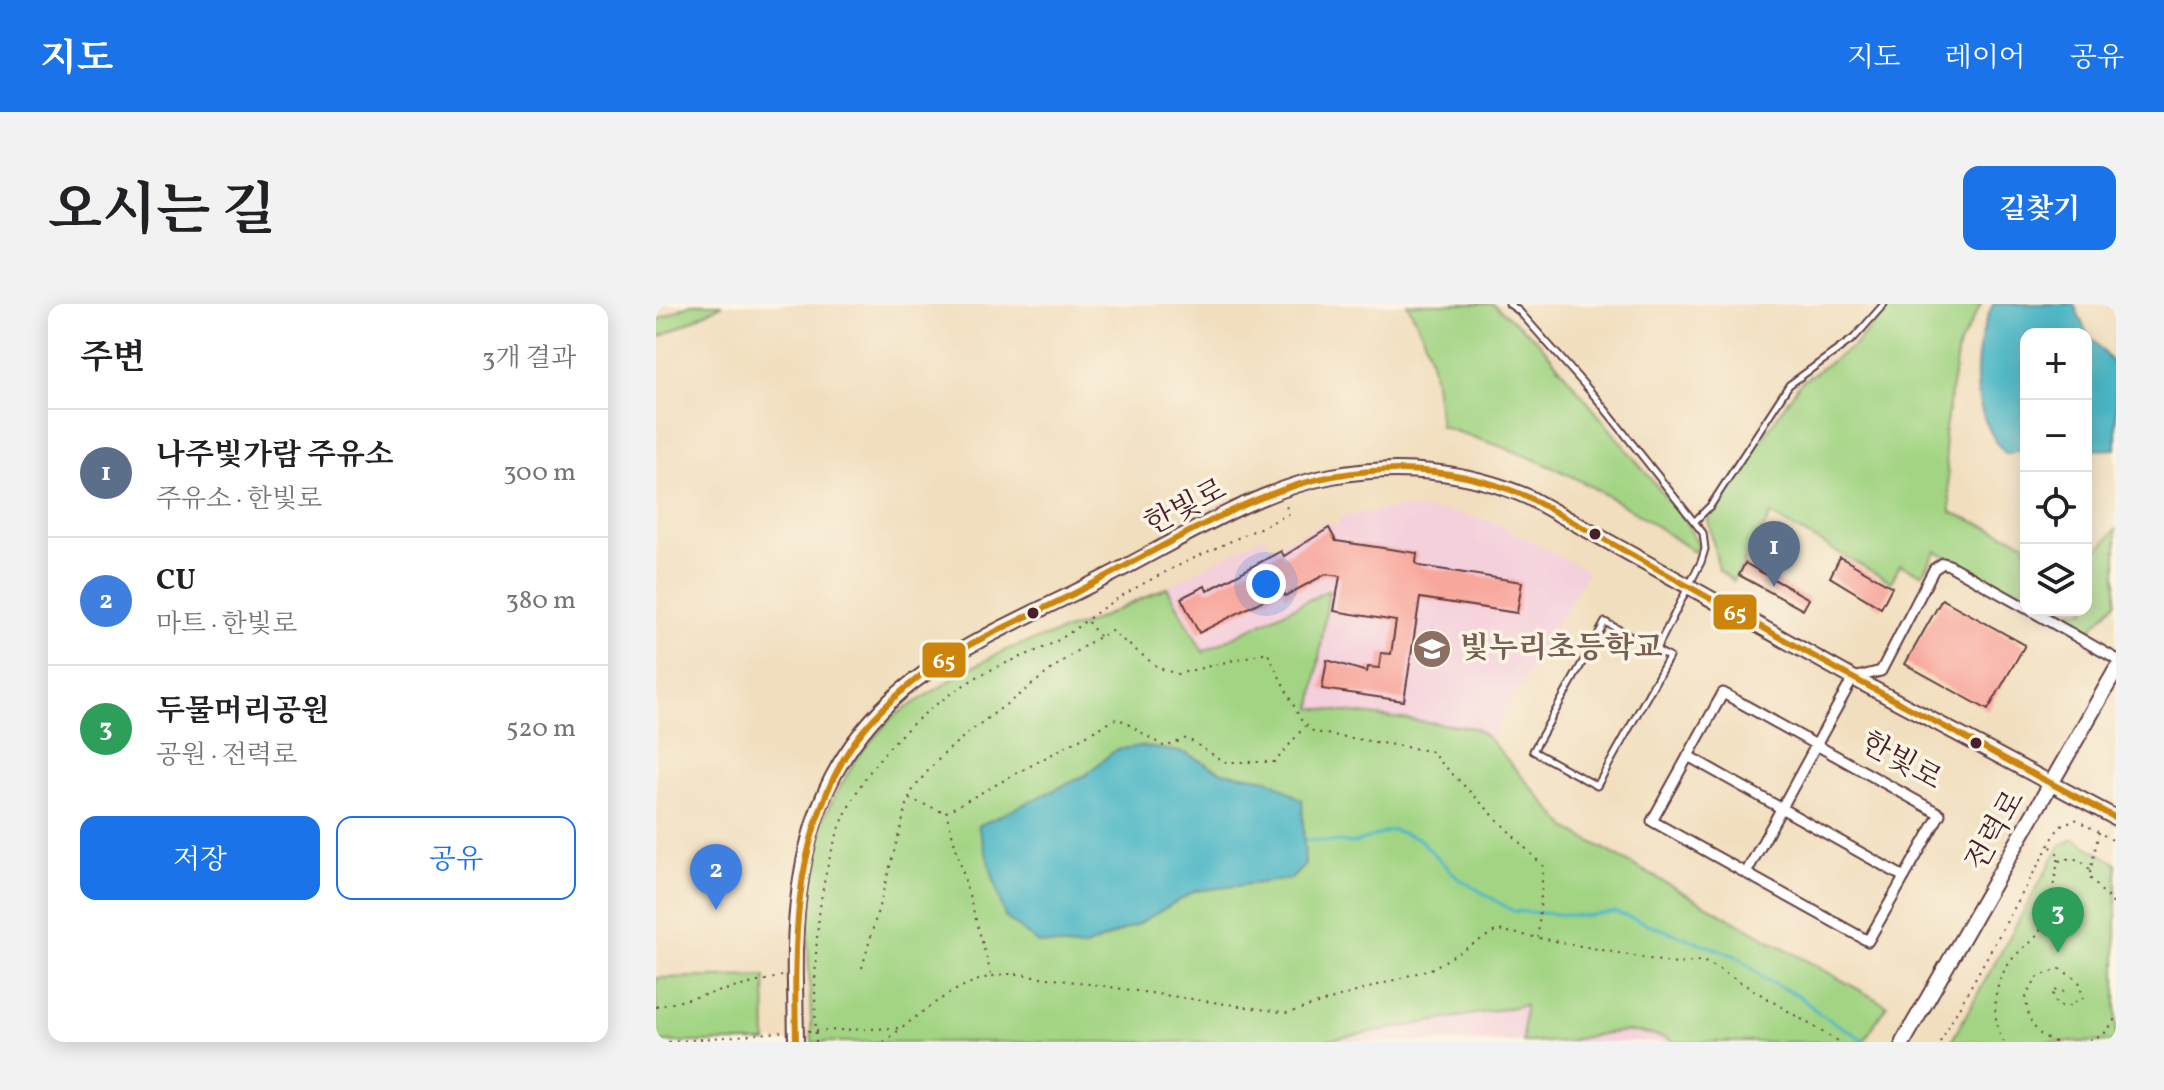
<!DOCTYPE html>
<html lang="ko">
<meta charset="utf-8">
<style>
:root{--surface:#fff;--page:#f2f2f2;--text:#202124;--muted:#757577;--line:#e0e0e0;--accent:#1a73e8}
body{margin:0;font-family:Vollkorn,"Noto Serif KR",serif;background:var(--page);color:var(--text)}
.controls{position:absolute;right:24px;top:24px;display:grid;overflow:hidden;border-radius:16px;box-shadow:0 4px 20px #0003}
.controls button{width:72px;height:72px;display:grid;place-items:center;padding:0;border:0;border-bottom:2px solid var(--line);background:var(--surface);color:var(--text);font:40px sans-serif}
.you{position:absolute;left:610px;top:280px;width:28px;height:28px;margin:-20px;border:6px solid #fff;border-radius:50%;background:#1a73e8;box-shadow:0 0 0 12px #1a73e833}
.badge{display:grid;place-items:center;width:52px;height:52px;border-radius:50%;background:var(--accent);color:#fff;font-size:26px;font-weight:700}
.pin{position:absolute;translate:-50% -66px;filter:drop-shadow(0 2px 4px #0008)}
.pin::after{content:'';position:absolute;top:42px;width:28px;height:24px;background:inherit;clip-path:polygon(0 0,100% 0,50% 100%)}
.list{margin:0;padding:0;list-style:none}
h2{display:flex;justify-content:space-between;align-items:center;height:104px;margin:0;padding:0 32px;font-size:34px}
h2 small{font-size:26px;font-weight:400;color:var(--muted)}
.list li{display:grid;grid-template-columns:52px 1fr auto;gap:24px;align-items:center;box-sizing:border-box;height:128px;padding:0 32px;border-top:2px solid var(--line)}
.list b{display:block;font-size:30px;white-space:nowrap}
.list p{margin:0;font-size:26px;white-space:nowrap;color:var(--muted)}
.list em{font-size:26px;font-style:normal;color:var(--muted)}
.actions{display:flex;gap:16px;padding:24px 32px}
.actions a{flex:1;padding:18px 0;border:2px solid var(--accent);border-radius:16px;text-align:center;font-size:28px;color:var(--accent)}
.actions .main{background:var(--accent);color:#fff}
.icon{flex:none;width:44px;height:44px;fill:none;stroke:currentColor;stroke-width:2;stroke-linecap:round;stroke-linejoin:round}
.map{position:relative;flex:none;width:1460px;height:738px;overflow:hidden;border-radius:16px}
header{display:flex;align-items:center;gap:48px;box-sizing:border-box;height:112px;padding:0 40px;background:var(--accent);color:#fff}
header strong{font-size:38px}
nav{display:flex;gap:44px;margin-inline-start:auto;font-size:28px}
.intro{display:flex;align-items:center;justify-content:space-between;box-sizing:border-box;height:192px;padding:0 48px}
h1{margin:0;font-size:56px}
.button{padding:20px 36px;border-radius:16px;background:var(--accent);color:#fff;font-size:28px;font-weight:700}
main{display:flex;gap:48px;padding:0 48px}
aside{flex:1;background:var(--surface);border-radius:16px;box-shadow:0 4px 20px #0003}
.map>svg:first-child{display:block}
</style>
<header>
<strong>지도</strong>
<nav><a>지도</a><a>레이어</a><a>공유</a></nav>
</header>
<div class="intro"><h1>오시는 길</h1><a class="button">길찾기</a></div>
<main>
<aside>
<h2>주변<small>3개 결과</small></h2>
<ul class="list">
<li><span class="badge" style="background:#5c6f8a">1</span><div><b>나주빛가람 주유소</b><p>주유소 · 한빛로</p></div><em>300 m</em></li>
<li><span class="badge" style="background:#3f7fe0">2</span><div><b>CU</b><p>마트 · 한빛로</p></div><em>380 m</em></li>
<li><span class="badge" style="background:#2e9e5b">3</span><div><b>두물머리공원</b><p>공원 · 전력로</p></div><em>520 m</em></li>
</ul>
<div class="actions"><a class="main">저장</a><a>공유</a></div>
</aside>
<div class="map">
<svg width="1460" height="738" viewBox="0 0 1460 738">
<rect width="100%" height="100%" fill="#fcf5e5"/>
<filter id="ink" filterUnits="userSpaceOnUse"><feTurbulence type="fractalNoise" baseFrequency=".0125" numOctaves="2"/><feDisplacementMap in="SourceGraphic" scale="16" xChannelSelector="R" yChannelSelector="G"/><feConvolveMatrix kernelMatrix="1 2 1 2 8 2 1 2 1" color-interpolation-filters="sRGB"/></filter>
<filter id="wash" filterUnits="userSpaceOnUse"><feTurbulence type="fractalNoise" baseFrequency=".006" numOctaves="4" result="noise"/><feDisplacementMap in="SourceGraphic" scale="32" xChannelSelector="R" yChannelSelector="G"/><feGaussianBlur stdDeviation="1.8" result="paint"/><feColorMatrix in="noise" values="0 0 0 0 0 0 0 0 0 0 0 0 0 0 0 0 0 1.4 0 .05"/><feComposite in="paint" operator="in"/></filter>
<g filter="url(#wash)">
<rect width="100%" height="100%" fill="#f1debe"/>
<g fill="#f4cfdc">
<path d="M741 204 789 207 835 217 932 267 834 436 818 424 656 404 673 287 547 348 511 283 607 232 615 243 670 219 682 222 683 213Z"/>
<path d="M979 680 1132 738H661L712 731Z"/>
</g>
<g fill="#a2d483" stroke="#767a57" stroke-width="2">
<path d="M35 0H67L0 35V17Z"/>
<path d="M751 0H837L882 37 1030 218 1042 240 1038 248C986 212 935 178 877 155 847 142 815 133 784 122 780 77 776 39 751 0Z"/>
<path d="M1235 0H1325L1302 44 1288 131 1295 208 1370 239V295L1280 247 1266 270 1244 261 1235 278 1115 211 1077 277 1063 266 1052 215 1144 79 1199 41Z"/>
<path d="M1460 225V298L1429 331 1390 306H1430V248L1444 244Z"/>
<path d="M511 283 547 348 673 286 656 404 819 424 834 436 912 525 1231 701 1207 738H1018C984 721 947 728 912 737 899 738 881 738 867 738L869 701 661 738H156L150 595 154 555 169 510 201 453 236 413 316 363 352 345 435 318Z"/>
<path d="M1418 535 1460 559V738H1295L1404 542Z"/>
<path d="M109 672 110 738H0V674Z"/>
</g>
<g fill="#49b6c5" stroke="#4a6a78" stroke-width="2">
<path d="M1337 0H1418L1431 30 1460 63V145L1430 146V30H1370V144L1350 150C1312 107 1315 50 1337 0Z"/>
<path d="M485 442 530 449 566 468 612 475 646 496 649 561 635 575 539 587 482 620 427 644 382 639 349 613 322 522 430 471 459 446Z"/>
</g>
<g fill="none" stroke-linecap="round" stroke-linejoin="round">
<path stroke="#49b6c5" stroke-width="3" d="M650 536 698 539 736 526 762 534 802 574 857 607 927 612 959 608 1080 652 1112 677 1143 692 1164 710 1212 738"/>
</g>
<g id="blocks">
<g fill="#f8a79d">
<path d="M673 224 680 237 761 249 760 259 764 262 866 278 861 309 764 294 748 397 666 385 671 356 711 368 712 363 723 364 725 349 735 350 740 317 678 307 684 272 670 270 629 292 627 286 543 329 525 294 549 282 551 287 625 247 628 252Z"/>
<path d="M1184 253 1236 283 1225 304 1174 273Z"/>
<path d="M1089 259 1153 295 1147 306 1083 271Z"/>
<path d="M1286 295 1369 341 1332 406 1249 360Z"/>
</g>
</g>
</g>
<g filter="url(#ink)">
<use href="#blocks" fill-opacity="0" stroke="#633c41" stroke-width="2"/>
<g fill="none" stroke-linecap="round" stroke-linejoin="round">
<defs>
<g id="lane">
<path d="M853 0 863 7 941 95 1047 229 1049 245 1045 258 1000 346"/>
<path d="M1039 217 1055 201 1133 81 1198 34 1228 0"/>
<path d="M949 318 1013 353 941 482 877 447Z"/>
</g>
<g id="street">
<path d="M1374 306 1460 355"/>
<path d="M1067 389 1284 510 1212 637 996 517Z"/>
<path d="M1032 452 1248 573"/>
<path d="M1090 569 1197 374 1225 367 1278 265 1287 259 1293 261 1370 304"/>
</g>
<g id="secondary">
<path d="M139 680C137 603 146 518 189 452 209 421 237 391 268 370 324 331 390 304 450 273 522 237 596 187 676 172 742 160 810 166 872 193L1197 374 1460 514"/>
<path d="M1247 738 1460 366"/>
</g>
</defs>
<use href="#lane" stroke="#633c41" stroke-width="9"/>
<use href="#street" stroke="#633c41" stroke-width="13"/>
<use href="#secondary" stroke="#633c41" stroke-width="18"/>
<g stroke="#633c41" stroke-width="2" stroke-dasharray="2 6" stroke-linecap="butt">
<path d="M432 318 443 332"/>
<path d="M253 495 289 508"/>
<path d="M1443 528 1433 573 1460 603"/>
<path d="M1403 557C1418 552 1425 555 1435 567"/>
<path d="M206 664 254 490C291 438 325 421 373 383 400 362 424 342 455 327L503 364 521 370 611 348 645 416 658 428 774 447 887 562 882 633"/>
<path d="M335 670 290 508 462 414 509 443 531 434 568 458H619L649 422"/>
<path d="M0 703 126 672"/>
<path d="M152 727 245 724"/>
<path d="M12 738 125 728"/>
<path d="M160 738C155 577 169 467 316 376 342 360 372 352 399 338 422 325 441 306 464 293 517 261 578 237 633 210L629 199"/>
<path d="M228 738C268 707 310 667 364 670L632 709 777 664 841 626 1020 660 1046 657 1058 662 1183 738"/>
<path d="M1284 738 1403 523 1419 515 1460 538"/>
<path d="M1348 738C1333 710 1337 675 1360 651 1369 641 1379 638 1385 624 1394 604 1399 574 1403 551L1394 542"/>
<path d="M1399 738C1378 732 1370 712 1370 691L1383 672 1404 665 1423 677 1427 694 1410 703 1400 701 1396 686 1409 688"/>
<path d="M1426 738 1448 730 1460 715"/>
</g>
<use href="#lane" stroke="#fff" stroke-width="5"/>
<use href="#street" stroke="#fff" stroke-width="9"/>
<use href="#secondary" stroke="#fff" stroke-width="14"/>
<defs>
<path id="secondary-bridge" d="M139 680 140 738"/>
</defs>
<use href="#secondary-bridge" stroke="#633c41" stroke-width="18" stroke-linecap="butt"/>
<use href="#secondary-bridge" stroke="#fff" stroke-width="14"/>
<defs>
<path id="bus-1" d="M140 738C138 640 137 544 187 456 205 423 235 395 264 372 310 338 368 315 419 289 495 250 593 187 677 172 743 160 810 166 872 193L1197 374 1460 514"/>
</defs>
<use href="#bus-1" stroke="#fcf5e5" stroke-width="12"/>
<use href="#bus-1" stroke="#cc840b" stroke-width="6"/>
</g>
</g>
<defs>
<symbol id="school-disc" viewBox="-11 -11 22 22"><circle r="9.5" fill="#8d6e63" stroke="#fcf5e5"/><path d="M0-5L7-2L0 1L-7-2ZM-4 1L0 2.5L4 1V4Q0 6-4 4Z" fill="#fff"/></symbol>
</defs>
<g fill-rule="evenodd">
<use href="#school-disc" x="754" y="323" width="44" height="44"/>
</g>
<g fill="#4a1f2b" stroke="#fcf5e5" stroke-width="3">
<circle cx="939" cy="230" r="7"/>
<circle cx="377" cy="309" r="7"/>
<circle cx="1320" cy="439" r="7"/>
</g>
<g text-anchor="middle" dominant-baseline="central" stroke-width="7" stroke-linejoin="round" paint-order="stroke">
<g font-size="30" fill="#4a1f2b" stroke="#fcf5e5">
<text transform="translate(530 204) rotate(-27)">한빛로</text>
<text transform="translate(1245 458) rotate(29)">한빛로</text>
<text transform="translate(1340 527) rotate(-60)">전력로</text>
</g>
<g font-size="30" font-weight="bold" fill="#785e54" stroke="#fcf5e5" text-anchor="start">
<text x="804" y="345">빛누리초등학교</text>
</g>
</g>
<g stroke="#fcf5e5" stroke-width="3">
<rect x="1056" y="289" width="46" height="38" rx="8" fill="#cc840b"/>
<rect x="265" y="337" width="46" height="38" rx="8" fill="#cc840b"/>
</g>
<g font-size="22" text-anchor="middle" font-weight="bold" fill="#fff">
<text x="1079" y="316">65</text>
<text x="288" y="364">65</text>
</g>
</svg>
<div class="controls">
<button>+</button>
<button>−</button>
<button><svg class="icon" aria-label="locate" viewBox="0 0 24 24"><circle cx="12" cy="12" r="6"/><path d="M12 2v4M12 18v4M2 12h4M18 12h4"/></svg></button>
<button><svg class="icon" aria-label="layers" viewBox="0 0 24 24"><path d="M12 4l9 5-9 5-9-5zM3 14l9 5 9-5"/></svg></button>
</div>
<div class="you"></div>
<div class="pin badge" style="left:1118px;top:283px;background:#5c6f8a">1</div>
<div class="pin badge" style="left:60px;top:606px;background:#3f7fe0">2</div>
<div class="pin badge" style="left:1402px;top:649px;background:#2e9e5b">3</div>
</div>
</main>
